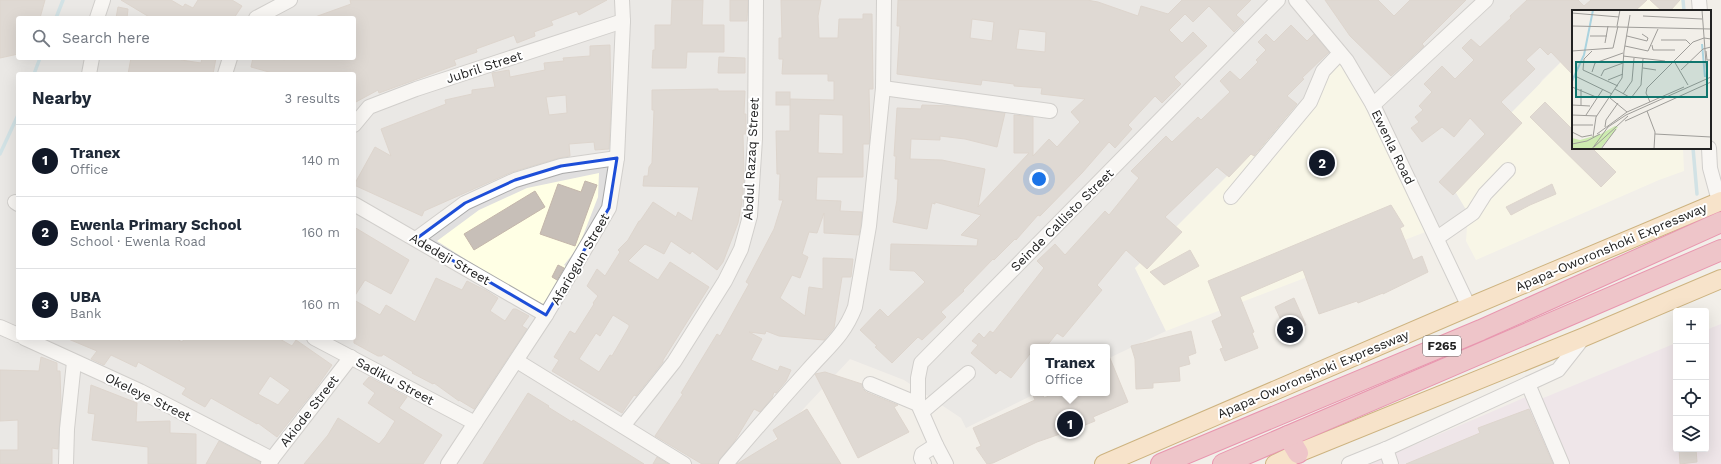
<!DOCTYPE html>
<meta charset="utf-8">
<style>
:root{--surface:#fff;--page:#f6f6f7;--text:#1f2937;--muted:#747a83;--line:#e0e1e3;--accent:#111827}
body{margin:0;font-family:"Work Sans",sans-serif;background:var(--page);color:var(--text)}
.controls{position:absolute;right:12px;bottom:12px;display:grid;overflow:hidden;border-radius:4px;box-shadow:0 4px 16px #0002}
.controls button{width:36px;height:36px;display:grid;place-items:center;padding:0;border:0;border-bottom:1px solid var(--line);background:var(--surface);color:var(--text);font:20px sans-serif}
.you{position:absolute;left:1039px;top:179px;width:14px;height:14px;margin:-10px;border:3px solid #fff;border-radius:50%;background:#1a73e8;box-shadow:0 0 0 6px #1a73e833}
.badge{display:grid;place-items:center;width:26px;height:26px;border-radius:50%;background:var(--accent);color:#fff;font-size:13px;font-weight:700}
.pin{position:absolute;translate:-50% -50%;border:2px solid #fff;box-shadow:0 1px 4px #0006}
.popup{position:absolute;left:1030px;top:344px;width:80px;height:52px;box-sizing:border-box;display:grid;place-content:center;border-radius:4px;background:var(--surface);filter:drop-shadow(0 1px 3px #0005);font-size:13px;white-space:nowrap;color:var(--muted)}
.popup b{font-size:15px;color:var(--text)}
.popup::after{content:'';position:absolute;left:50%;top:100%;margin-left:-8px;border:8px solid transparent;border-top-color:var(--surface)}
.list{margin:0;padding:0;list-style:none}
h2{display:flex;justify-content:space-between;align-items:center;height:52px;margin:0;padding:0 16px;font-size:17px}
h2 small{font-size:13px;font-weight:400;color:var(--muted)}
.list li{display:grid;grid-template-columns:26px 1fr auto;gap:12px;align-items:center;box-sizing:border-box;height:72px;padding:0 16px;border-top:1px solid var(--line)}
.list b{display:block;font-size:15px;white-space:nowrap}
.list p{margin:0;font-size:13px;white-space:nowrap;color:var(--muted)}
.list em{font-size:13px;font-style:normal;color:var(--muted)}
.icon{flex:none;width:22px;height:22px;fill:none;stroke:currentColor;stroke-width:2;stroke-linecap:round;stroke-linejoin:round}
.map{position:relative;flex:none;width:1721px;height:464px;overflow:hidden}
.search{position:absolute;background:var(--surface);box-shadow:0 4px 16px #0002;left:16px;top:16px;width:340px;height:44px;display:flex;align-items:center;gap:10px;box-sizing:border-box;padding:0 14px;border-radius:4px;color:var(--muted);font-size:15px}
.panel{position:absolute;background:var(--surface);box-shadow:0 4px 16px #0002;left:16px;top:72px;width:340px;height:268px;border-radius:4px}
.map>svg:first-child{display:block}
</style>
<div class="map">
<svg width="1721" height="464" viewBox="0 0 1721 464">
<rect width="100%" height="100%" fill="#f2efe9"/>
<path fill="#e0dfdf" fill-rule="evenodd" d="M0 0H1624L1573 11V50L1542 80 1468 213 1436 228 1135 268 1166 331 1107 359V347H1033V393H1037L966 428 961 418 904 380 850 359 752 464H0ZM18 18H354V58H18ZM18 74H354V338H18Z"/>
<path fill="#ebdbe8" d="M1721 324V464H1370L1526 397 1529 404 1676 343V449H1706V330Z"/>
<g fill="#ffffe5">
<path d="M1624 0H1682L1683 11H1613Z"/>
<path d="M1573 50V148H1683L1684 171 1659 180 1476 260 1466 241 1468 213 1447 178Z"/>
<path d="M1346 57 1436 228 1166 331 1135 268Z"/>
<path d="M599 173 598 197 579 246 564 265 570 268 550 300 539 306 437 241 479 210 527 188Z"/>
</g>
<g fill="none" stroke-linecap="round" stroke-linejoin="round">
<g stroke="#aad3df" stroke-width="3.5">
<path d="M1683 0 1684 11"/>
<path d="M56 18 63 0"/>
<path d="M34 74 40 58"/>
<path d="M1693 148 1697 194"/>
<path d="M0 154 18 115"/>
</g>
</g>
<g fill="#c7bfb8" stroke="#c4b6ab" fill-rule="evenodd">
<path d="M0 0H45L40 18H18V54L0 58Z"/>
<path d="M121 0H171L183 7 185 4 193 8 198 0H232L242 6 234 18H151Z"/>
<path d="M350 0H607L579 15 577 11 551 21 553 25 534 32 535 36 517 43 514 35 512 36 476 49 477 52 454 60 456 65 379 93 378 90 354 103V74H276L251 67 253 58H277L285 60 287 58H354V18H315V17L351 4Z"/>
<path d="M672 0H703L702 25H724V52H687L686 68H652L653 50H655V25H671Z"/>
<path d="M730 0H748L747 21H730Z"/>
<path d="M781 0H821L818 16 819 38H838L839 19H863V14H872L873 89H869L870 135 869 144H863V177H817L816 200 841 201 840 211 862 212 861 225 859 235 824 233V213L817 233 809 232 802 254 808 257 800 278 792 275 780 298 805 316 809 287 823 289V258L853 259 851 277H842L834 328 824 340 779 336 766 331 765 334 749 332 762 339 751 360 778 371 780 366 791 370 786 381 776 393 774 392 772 398 760 412 754 409 734 442 720 459 718 464H702L655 436 683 394 681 393 717 334 720 336 749 284 746 282 774 229 783 200H779L780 174H777L776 131H790V99L834 100V81H828V74H782L783 59H779V38H782ZM819 114 843 115V154L818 153Z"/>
<path d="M898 0H1087L1098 2 1138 16 1141 6 1168 14 1182 0H1251L1236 15 1244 22 1234 32 1209 6 1193 22 1185 14 1169 30 1182 43 1193 32 1207 46 1174 77 1181 84 1162 103 1155 96 1128 125 1132 129 1115 148 1109 142 1082 173 1040 216 1038 215 1016 240 1015 239 994 260 993 259 963 290 964 291 941 312 946 317 922 340 918 337 892 363 875 347 877 346 860 330 880 309 888 317 925 282 914 271 890 270 891 244 977 246 978 239 961 235 981 215 935 202V204L932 203 927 229 893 222 897 200 898 179H895L896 156H894L897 108 921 109 922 105 952 106 1005 113 997 147 965 139 940 136V140L911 139 910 159 942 160 985 169 978 207 1029 153H1014V115L1033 117V156L1049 139 1057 147 1080 122 1071 112 1085 99 1041 94 1042 88 1014 86V84L982 80 981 85 897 74 900 26H897ZM972 19 994 22 992 41 970 38ZM1019 29 1046 32 1045 52 1016 49Z"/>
<path d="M1325 0H1378L1394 16 1410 0H1466L1422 44 1424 46 1391 76 1350 36Z"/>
<path d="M1527 0H1578L1584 6 1591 0H1647L1635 11H1573V75L1551 52 1548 55 1540 47 1526 60 1535 69 1501 102 1522 123 1453 195 1439 182 1485 134 1470 118 1454 137 1442 127 1422 142 1411 128 1419 122 1415 117 1423 110 1419 106 1432 92 1424 84 1442 66 1455 79 1474 60 1462 48 1471 39 1480 47 1511 18 1510 16Z"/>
<path d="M1650 0H1680L1670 11H1662Z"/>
<path d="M118 7 128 9 127 18H116Z"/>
<path d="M1291 25 1307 41 1314 34 1329 52 1302 78 1304 79 1287 96 1297 104 1254 156 1251 154 1229 177 1217 167 1165 217 1182 232 1147 269 1126 250 1097 285 1102 290 1063 337 1057 333 1046 347H1033V350L1011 378 1000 370 996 374 971 353 978 345 972 341 979 333 984 338 990 331 993 333 1044 268 1037 261 1055 244 1065 255 1105 211 1109 215 1139 178 1131 171 1166 136 1172 142 1198 117 1201 120 1230 92 1220 81 1230 71 1240 80 1258 62 1256 60 1266 50 1258 42 1266 34 1274 42Z"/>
<path d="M610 45 611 111 609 149 595 150 594 142 569 144 570 156 559 158 512 172 424 211 422 216 354 185 375 147 391 156 381 129 446 104 445 100 472 94V90L495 87 492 73 509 70 510 77 545 70 544 63 564 61 563 58 590 56V46ZM566 95 567 113 549 115 546 97Z"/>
<path d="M719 57 745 58V73H718Z"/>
<path d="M131 58H181V60L201 63 202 58H216L213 74H128Z"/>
<path d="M718 89V91H745L744 114H746V134H743L744 175 742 202 738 223 723 262 717 270 692 251 690 254 671 241 664 254 645 244 628 261 658 280 670 262 709 287 663 360V362L636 396 634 395 622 413 552 371 559 360 554 357 570 331 575 334 594 304 593 303 598 296 587 286 597 269 605 276 620 252 618 250 628 240 639 221H640L653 202 676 217 678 212 692 221 699 187 643 186 644 176H648L649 167 652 163 654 110H652V90ZM613 315 629 325V327L612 356 610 355 599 372 579 359 596 333 600 336Z"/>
<rect x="776" y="92" width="14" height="13"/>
<path d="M1545 102 1573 130V148H1592L1616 172 1601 187 1530 117Z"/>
<path d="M585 181 597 185 575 246 540 234 558 184 581 192Z"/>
<path d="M1552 184 1556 194 1530 205 1511 215 1506 207Z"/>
<path d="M535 191 545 207 474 250 464 234Z"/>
<path d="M1391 205 1404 226 1400 228 1413 260 1422 256 1428 272 1383 294V293L1358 303 1357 301 1319 314 1303 270 1240 297 1254 332 1252 333 1258 348 1225 361 1220 349 1223 348 1212 321 1222 316 1208 281Z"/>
<path d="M354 227 409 260 391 294 365 280 354 297Z"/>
<path d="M1190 250 1199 266 1164 285 1150 272Z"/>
<path d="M558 265 564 268 557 280 552 277Z"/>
<path d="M436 278 462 290 467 281 487 291 498 298 490 311 505 321 513 309H516L529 316 522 326 527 329 474 409 459 400V401L434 383 433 384 412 373 413 372 383 354 382 356H378L354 343V300L380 315 386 305 415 322Z"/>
<path d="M1294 298 1306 325 1287 333 1275 307Z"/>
<path d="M1191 331 1196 353 1188 356 1190 364 1179 367 1180 381 1153 383V388L1136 389 1135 359 1131 346Z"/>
<path d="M66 338H175L182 342 185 338H278L292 346 296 340 332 365 316 388 277 437 258 423 257 424 211 398 205 407 194 401 182 394 186 388 138 362 136 367 111 355 104 365 91 359 97 351ZM270 376 290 390 278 405 258 394Z"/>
<path d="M1107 351 1128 402 1093 417 1095 421 1063 434V433L1037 442 993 463 987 464 976 448 981 446 973 428 1035 400 1032 393H1042L1044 398 1056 393H1107Z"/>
<path d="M41 357 57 363V371H60L61 406 58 449 52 448V464H0V450H18V420L0 421V370L39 371Z"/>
<path d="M825 372 862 384 863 389 866 392 898 405 894 407 909 432 858 458 815 374Z"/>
<path d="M369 377 407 397 399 408 442 435 423 464H304L328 435 338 418 379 444 385 437 395 421 368 403 375 393 363 384Z"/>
<path d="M91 385 137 403 136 422 170 421V433L196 434V464H148V447L92 440 95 414 88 413Z"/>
<path d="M528 393 549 406 548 407 572 422 573 420 644 464H483Z"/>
<path d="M807 409 841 464H737L778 439 773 430Z"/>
<path d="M1529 409 1553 464H1406L1480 433 1478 428Z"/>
<path d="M219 441 260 462V464H206Z"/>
<path d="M1679 449H1696L1697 462 1680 464Z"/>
<path d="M657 457 668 464H653Z"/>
</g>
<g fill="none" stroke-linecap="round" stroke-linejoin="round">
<defs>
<g id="minor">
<path d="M1296 0 1347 61 1373 105 1469 307"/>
<path d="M1699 0 1700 11"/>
<path d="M97 18 103 0"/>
<path d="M256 18 290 0"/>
<path d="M89 74 92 58"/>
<path d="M225 74 230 58"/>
<path d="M883 88 1050 111"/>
<path d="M1373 105 1486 0"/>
<path d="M354 125 369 107 416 89 623 21"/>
<path d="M1709 148 1710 168 1719 201"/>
<path d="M1231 197 1310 102 1323 71 1340 53"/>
<path d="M15 202 18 204"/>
<path d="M354 204 546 315"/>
<path d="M1437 238 1473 213 1485 194 1508 170"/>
<path d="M416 239 465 203 515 180 561 166 617 158"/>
<path d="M0 327 18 335"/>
<path d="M24 338 140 391 272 459"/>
<path d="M314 338 475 423"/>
<path d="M517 361 684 464"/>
<path d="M870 384 918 404"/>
<path d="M1528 384 1562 464"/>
<path d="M922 412 968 373"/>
<path d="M623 426 674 362 725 281 741 249 750 216 755 139 756 0"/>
<path d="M1386 449 1391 464"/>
<path d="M66 464 67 429 74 362"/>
<path d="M268 464 351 357"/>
<path d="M448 464 546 315 609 208 617 158 623 21 622 0"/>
<path d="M726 464C753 432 780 401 808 370 828 347 844 336 855 307L869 226 883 88 884 0"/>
<path d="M924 464 921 458 922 454 936 445"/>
<path d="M946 464 936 445 918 404V378L921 363 1278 0"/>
<path d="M1349 464 1386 449 1558 370 1584 337"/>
</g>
<g id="major">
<path d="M1104 464 1469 307 1721 201"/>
<path d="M1275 464 1298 453 1584 337 1721 279"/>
</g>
<g id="highway">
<path d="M1288 436 1298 453"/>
<path d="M1161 464 1481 330 1721 222"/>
<path d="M1223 464 1721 250"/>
</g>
</defs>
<use href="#minor" stroke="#a9a9a9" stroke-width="16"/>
<use href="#major" stroke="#a06b00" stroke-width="20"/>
<use href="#highway" stroke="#dc2a67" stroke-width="22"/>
<use href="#minor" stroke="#fff" stroke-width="14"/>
<use href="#major" stroke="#fcd6a4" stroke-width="18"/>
<use href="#highway" stroke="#e892a2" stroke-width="20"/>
</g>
<path d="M0 0H1721V464H0ZM617 158 609 208 546 315 416 239 465 203 515 180 561 166Z" fill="#f2efe9" fill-opacity=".55" fill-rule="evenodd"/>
<path fill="none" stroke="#1d4ed8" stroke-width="3" stroke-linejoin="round" d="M617 158 609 208 546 315 416 239 465 203 515 180 561 166Z"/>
<g text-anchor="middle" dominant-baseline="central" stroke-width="4" stroke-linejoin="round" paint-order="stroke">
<rect fill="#fff" stroke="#646464" stroke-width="1" x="1423" y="336" width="38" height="20" rx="3"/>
<g font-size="12" font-weight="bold" fill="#222">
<text x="1442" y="346">F265</text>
</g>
<g font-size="13" fill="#222" stroke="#fff">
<text transform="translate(484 67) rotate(-18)">Jubril Street</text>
<text transform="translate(1393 147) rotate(64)">Ewenla Road</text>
<text transform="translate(751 159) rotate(-87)">Abdul Razaq Street</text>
<text transform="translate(1062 220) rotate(-45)">Seinde Callisto Street</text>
<text transform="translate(1611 247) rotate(-23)">Apapa-Oworonshoki Expressway</text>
<text transform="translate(450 259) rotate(30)">Adedeji Street</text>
<text transform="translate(580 259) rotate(-60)">Afariogun Street</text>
<text transform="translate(1313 374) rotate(-23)">Apapa-Oworonshoki Expressway</text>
<text transform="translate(395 381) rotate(28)">Sadiku Street</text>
<text transform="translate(148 397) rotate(26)">Okeleye Street</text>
<text transform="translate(309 411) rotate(-52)">Akiode Street</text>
</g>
</g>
<g transform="translate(1572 10)">
<rect width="139" height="139" fill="#f2efe9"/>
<path d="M43 116 46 117 28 139H0V128L8 130 29 124Z" fill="#cdebb0"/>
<path fill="none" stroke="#aad3df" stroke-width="2" d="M130 34 133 67M0 71 12 45 21 0"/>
<path fill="none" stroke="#9f9d99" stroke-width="1" d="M130 0 135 67M0 3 47 7M71 6 130 9M0 16 139 19M45 16 48 0M18 26H35M55 26 75 31 76 28 70 24M89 30H114L118 34M33 33 36 16M80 35 81 40H103M53 36 76 41 86 19M0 41 41 38 46 16M20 41 12 49 11 60 46 76M134 41 135 50H139M51 46 93 51M102 51 116 75M71 58 84 60M109 60 131 39 139 37M20 62 23 53 51 43M29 66 32 60 51 53M5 67 40 84M36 70 51 64M0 77 24 87M43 79 59 88 69 75 71 49M51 84 60 71 62 48M38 88 55 102M78 92 74 83 75 78 121 32 132 28 139 29M0 95 18 96M9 95V79M75 101 83 122 82 139M0 105 25 106M14 105 31 79M53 111 139 72M0 115H21M33 117 34 110 46 93M0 122 10 127 20 125M25 124 55 102 112 77M83 124 139 127M21 127 24 107 50 68 52 41 58 5M0 134 15 131 28 124M22 137 56 106M20 139 36 117 54 105 139 67M29 139 44 119"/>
<path fill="#0f766e" fill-opacity="0.15" stroke="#0f766e" stroke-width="2" d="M4 52H135V87H4Z"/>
<rect width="139" height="139" fill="none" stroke="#222" stroke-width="2"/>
</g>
</svg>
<div class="controls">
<button>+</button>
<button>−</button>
<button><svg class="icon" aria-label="locate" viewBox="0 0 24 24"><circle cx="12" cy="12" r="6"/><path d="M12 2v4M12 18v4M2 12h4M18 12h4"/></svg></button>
<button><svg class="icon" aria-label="layers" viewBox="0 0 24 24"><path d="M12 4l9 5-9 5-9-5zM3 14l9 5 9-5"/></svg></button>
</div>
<div class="you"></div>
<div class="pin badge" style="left:1070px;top:424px">1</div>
<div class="popup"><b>Tranex</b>Office</div>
<div class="pin badge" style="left:1322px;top:163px">2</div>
<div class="pin badge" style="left:1290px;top:330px">3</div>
<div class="search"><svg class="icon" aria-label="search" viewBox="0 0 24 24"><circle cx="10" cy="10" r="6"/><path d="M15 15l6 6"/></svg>Search here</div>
<section class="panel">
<h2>Nearby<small>3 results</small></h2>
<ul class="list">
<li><span class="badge">1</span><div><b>Tranex</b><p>Office</p></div><em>140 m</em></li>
<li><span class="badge">2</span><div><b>Ewenla Primary School</b><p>School · Ewenla Road</p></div><em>160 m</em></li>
<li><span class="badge">3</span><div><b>UBA</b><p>Bank</p></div><em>160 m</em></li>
</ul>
</section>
</div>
